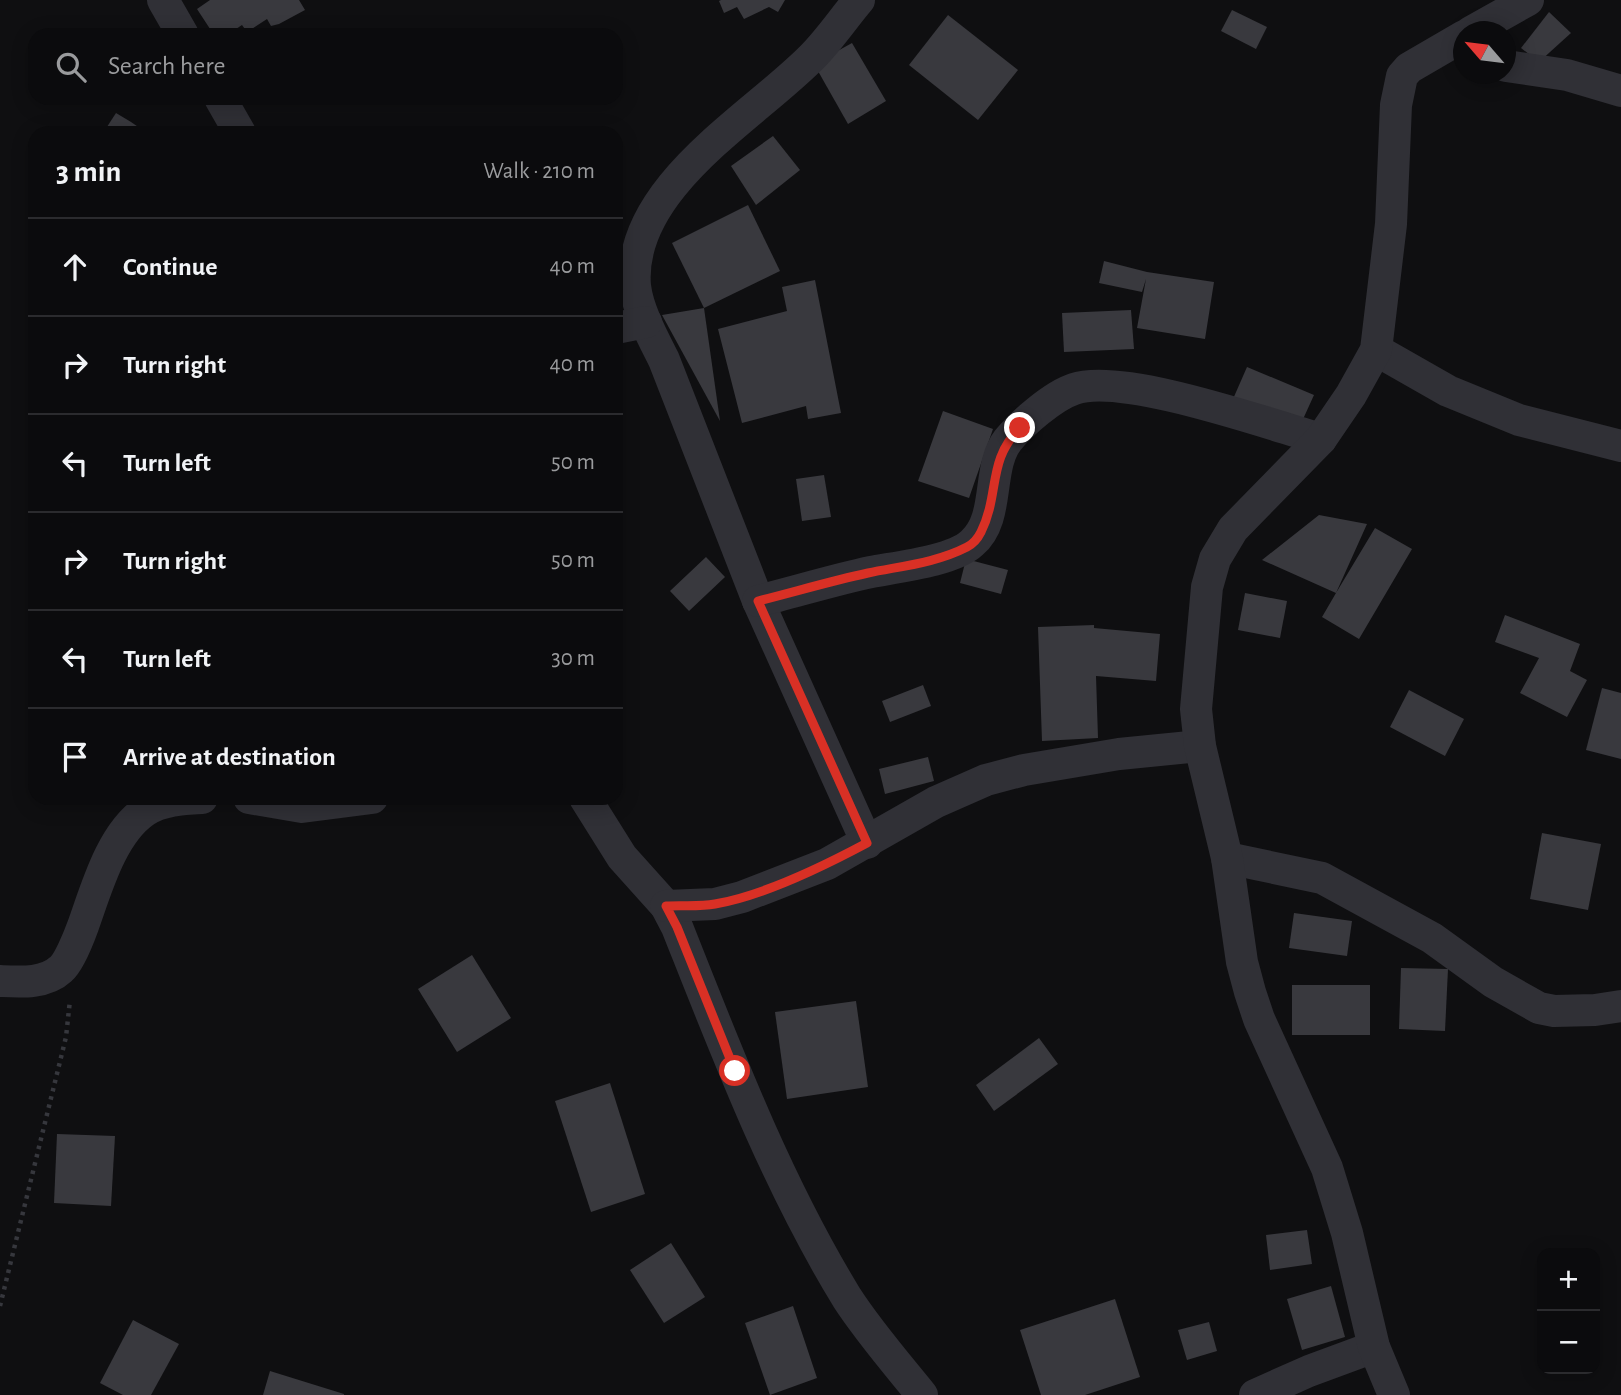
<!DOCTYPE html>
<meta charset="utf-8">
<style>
:root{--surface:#0b0b0d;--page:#141416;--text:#f1f3f6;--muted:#9a9b9d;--line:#2b2b2e}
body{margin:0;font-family:"Alegreya Sans",sans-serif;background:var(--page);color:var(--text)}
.controls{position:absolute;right:21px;bottom:21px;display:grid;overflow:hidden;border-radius:14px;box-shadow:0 4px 18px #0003}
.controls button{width:63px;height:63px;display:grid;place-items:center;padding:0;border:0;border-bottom:2px solid var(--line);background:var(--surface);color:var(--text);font:35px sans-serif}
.compass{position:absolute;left:1453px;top:21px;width:63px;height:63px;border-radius:50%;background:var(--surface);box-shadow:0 4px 18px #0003;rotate:298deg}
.stop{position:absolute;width:21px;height:21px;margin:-16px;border:5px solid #d93025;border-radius:50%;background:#fff}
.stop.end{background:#d93025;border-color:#fff;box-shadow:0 2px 7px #0008}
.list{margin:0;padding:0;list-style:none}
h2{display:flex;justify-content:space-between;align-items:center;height:91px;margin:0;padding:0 28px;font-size:30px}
h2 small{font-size:23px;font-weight:400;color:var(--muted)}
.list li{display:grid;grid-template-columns:46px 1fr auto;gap:21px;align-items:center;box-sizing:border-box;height:98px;padding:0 28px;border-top:2px solid var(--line)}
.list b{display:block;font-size:26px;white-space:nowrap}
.list em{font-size:23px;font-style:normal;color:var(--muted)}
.icon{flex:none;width:38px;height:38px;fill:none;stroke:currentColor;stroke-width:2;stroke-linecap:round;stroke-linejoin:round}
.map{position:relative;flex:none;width:1621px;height:1395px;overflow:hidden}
.search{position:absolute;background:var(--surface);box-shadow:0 4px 18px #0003;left:28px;top:28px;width:595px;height:77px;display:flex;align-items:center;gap:18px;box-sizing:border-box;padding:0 24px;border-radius:21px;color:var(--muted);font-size:26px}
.panel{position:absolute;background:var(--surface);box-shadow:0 4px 18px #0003;left:28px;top:126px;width:595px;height:679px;border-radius:21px}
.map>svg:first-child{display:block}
</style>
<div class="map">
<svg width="1621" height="1395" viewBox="0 0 1621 1395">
<rect width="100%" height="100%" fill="#0f0f11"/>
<g fill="#39393e">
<path d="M210 0H299L305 10 279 24 271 26 267 19 247 32 242 25 227 35H214L197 9Z"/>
<path d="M721 0H785L778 12 769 7 744 19 737 7 724 13 719 1Z"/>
<path d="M1232 10 1267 27 1256 49 1221 31Z"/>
<path d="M1549 12 1571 33 1539 62 1521 48Z"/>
<path d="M948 15 1018 70 978 120 909 65Z"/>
<path d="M852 43 886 101 848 124 814 64Z"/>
<path d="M116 113 131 122 147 133H103Z"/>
<path d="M773 136 800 170 756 205 731 166Z"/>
<path d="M748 205 780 271 704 308 672 243Z"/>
<path d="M1104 261 1147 272 1214 282 1205 339 1137 328 1146 279 1142 292 1099 283Z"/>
<path d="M815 280 841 413 808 419 806 406 742 423 718 329 787 311 782 287Z"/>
<path d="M704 308 720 421 662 315Z"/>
<path d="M1131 310 1134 349 1064 352 1062 313Z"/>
<path d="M1247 367 1314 395 1299 428 1233 399Z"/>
<path d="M943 411 993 429 969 498 918 481Z"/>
<path d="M824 475 831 517 802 521 796 479Z"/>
<path d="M1319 515 1367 524 1336 593 1375 528 1412 549 1359 639 1322 617 1336 593 1262 560Z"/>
<path d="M706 557 725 577 689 611 670 591Z"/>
<path d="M966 559 1008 570 1001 594 960 583Z"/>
<path d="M1245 593 1287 601 1280 638 1238 630Z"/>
<path d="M1505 615 1580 644 1570 671 1587 680 1567 717 1520 693 1539 658 1495 642Z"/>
<path d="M1094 625V628L1160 634 1156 681 1096 676 1098 738 1042 741 1038 627Z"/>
<path d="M923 685 931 706 890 722 882 701Z"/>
<path d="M1602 688 1621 693V759L1586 750Z"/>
<path d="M1409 690 1464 719 1445 756 1390 727Z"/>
<path d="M928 757 934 781 885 794 879 769Z"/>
<path d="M1542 833 1601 844 1588 910 1530 899Z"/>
<path d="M1294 913 1352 921 1347 956 1289 948Z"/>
<path d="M472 955 511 1018 457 1052 418 989Z"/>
<path d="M1401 968 1448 969 1445 1031 1399 1029Z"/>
<rect x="1292" y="985" width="78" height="50"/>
<path d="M856 1001 868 1087 787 1099 775 1012Z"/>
<path d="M1039 1038 1058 1064 994 1111 976 1085Z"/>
<path d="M610 1083 645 1194 591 1212 555 1101Z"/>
<path d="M57 1134 115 1136 111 1206 54 1203Z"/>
<path d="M1307 1230 1312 1264 1270 1270 1266 1235Z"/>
<path d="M671 1243 705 1297 664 1323 630 1270Z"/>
<path d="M1331 1286 1345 1337 1302 1350 1287 1299Z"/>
<path d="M1115 1299 1140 1377 1085 1395H1041L1020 1330Z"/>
<path d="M793 1306 817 1378 770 1395 745 1323Z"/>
<path d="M133 1320 179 1344 151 1395H123L100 1383Z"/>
<path d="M1209 1322 1217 1351 1187 1360 1178 1330Z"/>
<path d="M270 1371 344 1394V1395H263Z"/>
</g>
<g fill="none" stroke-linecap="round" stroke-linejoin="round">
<path stroke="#36373d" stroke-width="4.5" stroke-dasharray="3.5 5" stroke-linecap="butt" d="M0 1306 66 1037 70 1000"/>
<g stroke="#303036" stroke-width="32">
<path d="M163 0 183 35"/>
<path d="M859 0C843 19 829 40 812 57 752 118 627 188 635 286 638 311 653 338 664 360L758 601 867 843"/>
<path d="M1471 32 1528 0"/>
<path d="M1506 66 1567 75 1621 91"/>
<path d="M220 98 240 133"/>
<path d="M616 328 646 322"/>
<path d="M1376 350 1448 391 1519 420 1621 446"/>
<path d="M758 601C795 592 833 580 871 572 897 567 953 561 972 543 1001 518 986 468 1008 440 1022 423 1053 396 1074 389 1122 372 1268 424 1321 439"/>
<path d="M249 798 302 807 372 798"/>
<path d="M585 798 622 857 666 906 677 927C727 1053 776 1182 847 1298 869 1332 897 1364 922 1395"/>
<path d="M1227 858 1322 878 1432 938 1493 982 1539 1008 1554 1011 1595 1010 1621 1006"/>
<path d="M666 906 715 904 742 897 827 864 936 802 986 780 1024 770 1119 754 1200 746"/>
<path d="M0 981C20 982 45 984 61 969 69 962 79 937 83 926 96 890 111 834 145 811 162 800 183 799 202 798"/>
<path d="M1255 1395 1309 1371 1374 1347"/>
<path d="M1394 1395 1374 1347 1347 1233 1327 1168 1259 1019 1250 992 1242 962 1227 858 1200 746 1196 709 1207 587 1215 559 1233 529 1321 439 1351 395 1376 350 1391 224 1396 105 1402 76 1409 68 1464 36"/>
</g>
</g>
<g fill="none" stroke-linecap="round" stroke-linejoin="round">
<path stroke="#d93025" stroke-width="9" d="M735 1071 677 927 666 906C682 905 699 907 715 904 762 896 824 866 867 843L758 601C794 592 831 581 868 573 901 566 936 563 967 547 973 544 978 538 981 532 1000 494 987 460 1020 428"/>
</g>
</svg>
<div class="controls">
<button>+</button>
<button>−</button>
</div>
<svg class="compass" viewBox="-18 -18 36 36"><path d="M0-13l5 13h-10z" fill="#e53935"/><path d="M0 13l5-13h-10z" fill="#9a9b9d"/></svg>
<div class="stop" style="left:735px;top:1071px"></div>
<div class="stop end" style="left:1020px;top:428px"></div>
<div class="search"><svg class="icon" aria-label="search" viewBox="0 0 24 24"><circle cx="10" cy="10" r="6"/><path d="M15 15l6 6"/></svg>Search here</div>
<section class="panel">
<h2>3 min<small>Walk · 210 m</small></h2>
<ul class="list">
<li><svg class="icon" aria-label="ahead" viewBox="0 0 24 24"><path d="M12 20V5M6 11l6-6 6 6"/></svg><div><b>Continue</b></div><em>40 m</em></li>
<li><svg class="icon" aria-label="right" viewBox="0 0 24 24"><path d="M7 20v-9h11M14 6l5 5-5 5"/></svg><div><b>Turn right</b></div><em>40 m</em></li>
<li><svg class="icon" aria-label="left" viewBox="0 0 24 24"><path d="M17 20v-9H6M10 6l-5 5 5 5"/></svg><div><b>Turn left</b></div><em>50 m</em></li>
<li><svg class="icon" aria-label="right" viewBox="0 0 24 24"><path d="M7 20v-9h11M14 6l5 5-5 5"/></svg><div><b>Turn right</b></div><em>50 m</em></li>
<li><svg class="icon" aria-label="left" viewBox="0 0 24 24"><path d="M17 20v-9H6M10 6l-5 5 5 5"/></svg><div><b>Turn left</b></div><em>30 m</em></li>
<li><svg class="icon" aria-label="arrive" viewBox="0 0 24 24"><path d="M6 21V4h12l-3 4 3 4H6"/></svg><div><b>Arrive at destination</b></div></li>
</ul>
</section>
</div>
